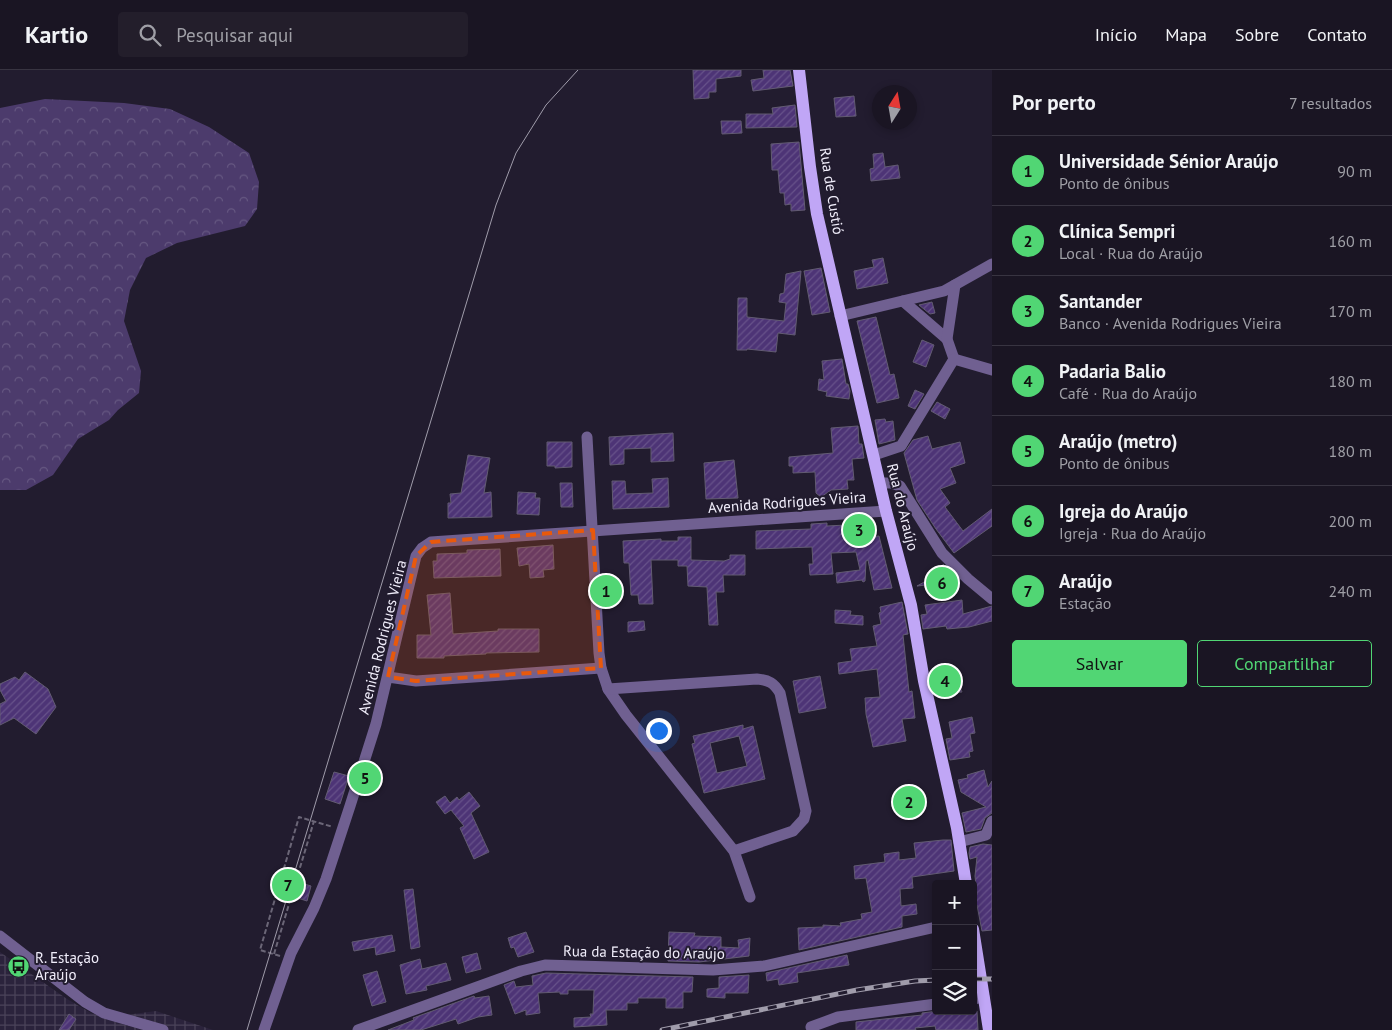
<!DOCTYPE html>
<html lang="pt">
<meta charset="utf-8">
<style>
:root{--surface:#1a1523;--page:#231e2b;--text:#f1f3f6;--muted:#9f9fa6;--line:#383441;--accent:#51d674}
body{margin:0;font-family:"PT Sans",sans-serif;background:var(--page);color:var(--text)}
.controls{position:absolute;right:15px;bottom:15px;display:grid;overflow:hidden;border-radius:5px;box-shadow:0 2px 8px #0003}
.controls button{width:45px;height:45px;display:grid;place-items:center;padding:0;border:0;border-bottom:1px solid var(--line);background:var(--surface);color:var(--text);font:25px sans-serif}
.compass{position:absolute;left:872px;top:15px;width:45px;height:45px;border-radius:50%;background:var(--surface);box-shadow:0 2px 8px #0003;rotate:11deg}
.you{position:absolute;left:658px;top:660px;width:18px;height:18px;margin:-12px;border:4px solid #fff;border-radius:50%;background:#1a73e8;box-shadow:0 0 0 8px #1a73e833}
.badge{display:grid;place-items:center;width:32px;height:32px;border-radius:50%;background:var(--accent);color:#111;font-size:16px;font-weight:700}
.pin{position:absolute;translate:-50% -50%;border:2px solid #fff;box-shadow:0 1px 5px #0006}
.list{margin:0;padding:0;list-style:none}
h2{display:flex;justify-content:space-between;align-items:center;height:65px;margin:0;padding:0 20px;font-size:21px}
h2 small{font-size:16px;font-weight:400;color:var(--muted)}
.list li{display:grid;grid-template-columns:32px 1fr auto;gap:15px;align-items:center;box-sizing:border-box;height:70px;padding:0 20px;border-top:1px solid var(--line)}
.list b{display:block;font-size:19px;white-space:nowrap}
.list p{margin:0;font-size:16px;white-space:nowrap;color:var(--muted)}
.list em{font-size:16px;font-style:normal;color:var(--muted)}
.actions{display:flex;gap:10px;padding:15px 20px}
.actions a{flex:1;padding:11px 0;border:1px solid var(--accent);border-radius:5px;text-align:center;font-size:18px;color:var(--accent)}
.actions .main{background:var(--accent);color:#111}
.icon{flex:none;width:28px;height:28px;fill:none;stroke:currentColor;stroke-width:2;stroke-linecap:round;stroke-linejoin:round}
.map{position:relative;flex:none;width:992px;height:960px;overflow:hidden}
header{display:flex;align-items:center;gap:30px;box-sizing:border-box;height:70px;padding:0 25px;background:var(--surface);border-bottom:1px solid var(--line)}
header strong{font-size:24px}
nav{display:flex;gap:28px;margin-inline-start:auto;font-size:18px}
.search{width:350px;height:45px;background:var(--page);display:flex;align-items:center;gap:12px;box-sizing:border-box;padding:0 18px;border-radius:5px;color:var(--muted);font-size:19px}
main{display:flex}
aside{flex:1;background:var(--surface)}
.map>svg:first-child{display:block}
</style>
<header>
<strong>Kartio</strong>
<div class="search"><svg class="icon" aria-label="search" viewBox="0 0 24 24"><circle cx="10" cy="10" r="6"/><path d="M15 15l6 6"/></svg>Pesquisar aqui</div>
<nav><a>Início</a><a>Mapa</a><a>Sobre</a><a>Contato</a></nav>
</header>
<main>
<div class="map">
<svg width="992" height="960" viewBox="0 0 992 960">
<defs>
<pattern id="industrial-grid" width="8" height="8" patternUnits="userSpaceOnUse" patternTransform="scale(1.25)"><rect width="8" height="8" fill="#2b233c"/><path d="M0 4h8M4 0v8" fill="none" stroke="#4a4359"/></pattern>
<pattern id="forest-crowns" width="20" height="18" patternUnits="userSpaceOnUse" patternTransform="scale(1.25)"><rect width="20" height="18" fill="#4c3b6c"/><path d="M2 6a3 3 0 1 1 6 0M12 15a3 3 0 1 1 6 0" fill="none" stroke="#665882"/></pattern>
<pattern id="building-hatch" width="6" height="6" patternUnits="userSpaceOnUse" patternTransform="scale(1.25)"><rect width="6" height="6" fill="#4d3476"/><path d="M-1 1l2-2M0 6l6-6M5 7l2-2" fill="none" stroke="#67528a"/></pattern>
</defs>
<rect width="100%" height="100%" fill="#221c2f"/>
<path fill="url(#industrial-grid)" d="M0 882 67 929 91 943 128 956 126 945 156 941 213 960H0Z"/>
<path fill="url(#forest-crowns)" d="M45 29 124 33 170 39 209 57 249 83 259 112 257 139 245 156 177 173 146 188 130 220 124 251 141 301 139 323 118 340 109 350 78 369 53 405 26 420H0V38Z"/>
<g fill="url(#building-hatch)" stroke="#625b72" fill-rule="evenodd">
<path d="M693 0H741V6L716 9V22H709V28L694 29Z"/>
<path d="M763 0H790L793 16 753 21 751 10 764 8Z"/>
<path d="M854 26 856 46 836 47 834 28Z"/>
<path d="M795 35 797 57 746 58V44H773L772 38Z"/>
<path d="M721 51H741L742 63 722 64Z"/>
<path d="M799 72 805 140 791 141V134L785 135 784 123H780L778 100H772L771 74Z"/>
<path d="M883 83 885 97 898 95 900 108 871 111 870 99 874 98 873 84Z"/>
<path d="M883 188 888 213 857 219 854 201 874 197 872 190Z"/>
<path d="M821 198 830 242 812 245 804 201Z"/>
<path d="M801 201 795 265 778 263 776 282 747 279V280H737L738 228H747V247L784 251 786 233 779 232 780 224 784 223 786 204Z"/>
<path d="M932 232 935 243 930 244 919 235Z"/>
<path d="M876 247 890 305 894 304 899 328 877 333 857 251Z"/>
<path d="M922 270 934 275 926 297 913 292Z"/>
<path d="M842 289 846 314H848L850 321 849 329 826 326 827 322 818 320 819 309 824 310 822 291Z"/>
<path d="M915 320 924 324 915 339 908 336Z"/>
<path d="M937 332 950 339 945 349 931 341Z"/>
<path d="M885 349 886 352 893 351 895 370 879 374 875 350Z"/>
<path d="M858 356 859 374H862L864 388 852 389 854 410H847L848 419 831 420 821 427 816 423 815 402 793 403V396H789V387L833 383 831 358Z"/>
<path d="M673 363 674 391 651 392V378L624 379V394L610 395 609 367Z"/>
<path d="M928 366 932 379 960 372 965 393 950 398 956 413 940 419 950 433 945 437 963 461 992 439V456L954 483 936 459 917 430 904 383 913 370Z"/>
<path d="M547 372H572V397L555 398V396H547Z"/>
<path d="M468 385 490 388 484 423 491 422 492 447 448 448V433H451L450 424 461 423Z"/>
<path d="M734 390 738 428 706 429 704 393Z"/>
<path d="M668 408 669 437 613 439 612 411H625L626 424 653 423 652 409Z"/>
<path d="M560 413H572L573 437H561Z"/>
<path d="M518 422 536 423 535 428H540L539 445 517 444Z"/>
<path d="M827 453V456L865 454V467L879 466 892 518 874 520 868 490 866 491 865 511 863 512 862 510 837 513 836 503 860 500 856 482 831 483 833 504 810 505 809 494H813L812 477 756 479V461L811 459V454Z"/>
<path d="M678 467H691V490L724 491 730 489V485H745V505H723L724 522H716L718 555H709L707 517 688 516 687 496H678V490H651L653 534H639L638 525H631L629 493H624L623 471 661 469V471H678Z"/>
<path d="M553 475 554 499 543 500 544 507 530 508 529 494 519 496 517 478Z"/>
<path d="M500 479 501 506 434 508 433 491H437V484L467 483V480Z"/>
<path d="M943 494 948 500 957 516 947 522 945 513 917 516 944 501Z"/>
<path d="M450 523 453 564 498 561V559H539V582L486 583V584L444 586V588H417V565H431L427 525Z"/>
<path d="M962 530 963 544 992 536V551L969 557 947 559 946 556 923 559 921 545 927 544 925 535Z"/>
<path d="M902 532 908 564 903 565 909 622 912 621 915 648 902 649 906 671 873 677 866 644 865 628 880 627 877 599 839 604 838 593 852 591 850 579 877 576 873 556 881 554 879 543 881 542 880 537Z"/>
<path d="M835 540 851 541 850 545 863 546V555L835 553Z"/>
<path d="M644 551 645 560 628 562V552Z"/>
<path d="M952 599 962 622 945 624 943 615 935 618 932 608Z"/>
<path d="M25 602 48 619 56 637 36 664 14 648 0 655V634L6 631 0 620V614L15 607 19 610Z"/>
<path d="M820 606 826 638 799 643 793 611Z"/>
<path d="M972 647 975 663 970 664 973 681 969 682 970 687 950 690 946 669 952 668 949 652Z"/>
<path d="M743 655V659L753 656 765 709 704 723 692 674 695 673 693 666ZM739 666 747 696 717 703 710 673Z"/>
<path d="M984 700 988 717 992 711V743L985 748 981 759 966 762 962 743 986 737 961 722 958 710 968 708 967 705Z"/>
<path d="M334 702 349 706 340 734 325 729Z"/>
<path d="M469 722 480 736 471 743 489 782 474 789 460 758 464 756 451 740 445 744 436 732 445 726 450 733 457 727 459 730Z"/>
<path d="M920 722 923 737 910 740 908 725Z"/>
<path d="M943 770H951L954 801 912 807 913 818 900 819 901 836 916 834 917 844 902 846V857L799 880 798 858 823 857V855L841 856 840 853 862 849 861 844 872 842 866 808 855 809 854 796 885 792 884 784 899 782V790L916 788 914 773Z"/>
<path d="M983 774 992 775V860L982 861 977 835 973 836V826L977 825 975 806 977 787 970 789 969 783 970 777Z"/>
<path d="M298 812 311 816 307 831 294 827Z"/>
<path d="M413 819 420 877 411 879 404 820Z"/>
<path d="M526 862 534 882 518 887 514 877 511 878 508 868Z"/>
<path d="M669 862 695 863 694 866 721 867V877L739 878 738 870 750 868 749 886 699 892 668 891Z"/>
<path d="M392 865 395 881 376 885 375 877 354 881 352 872Z"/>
<path d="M477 883 481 899 466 903 462 887Z"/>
<path d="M847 885 849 895 797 903 798 912 779 915 778 909 767 911 766 903Z"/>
<path d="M420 889 422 899 446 893 451 910 426 916 427 920 406 924 400 895Z"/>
<path d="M377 901 386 932 372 936 363 905Z"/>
<path d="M546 903 693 907 692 922H683V938H666V928H638V933H627V940H606L607 955 574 957V948L591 947 590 944H593L594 920H568V924H560V922L538 923 540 943 526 945V940L515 944 504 915 514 911 516 917 533 915 532 906Z"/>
<path d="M749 905 748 923H725V928L707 927V919L719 918V907Z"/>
<path d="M474 926 475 928 489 926 492 945 478 947 458 954 456 949 421 960H388L414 950 413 948Z"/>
<path d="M938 941H977L978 960H936L935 956 915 958 916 960H856V952L922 945V943Z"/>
<path d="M69 944 76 949 69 960H59Z"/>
</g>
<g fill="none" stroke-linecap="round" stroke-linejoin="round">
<g stroke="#6b6677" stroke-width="2" stroke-dasharray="5 2.5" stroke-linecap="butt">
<path d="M274 884 314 751"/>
<path d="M280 886 260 880 299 747 333 757"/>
</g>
<g stroke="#706091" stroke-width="11">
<path d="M903 231 947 269"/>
<path d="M840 246 944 221 992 194"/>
<path d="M954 289 947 269 955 215"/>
<path d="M587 367 599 583 601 598 608 619 626 645 734 781 750 827"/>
<path d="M874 385 901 376 954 289 992 300"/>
<path d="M880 413H891L900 416 942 483 968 509 992 529"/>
<path d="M388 607 416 611 601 598"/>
<path d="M608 619 757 609C769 610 774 613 780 623L806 741 804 749 793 761 734 781"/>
<path d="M959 772 986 765 992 751"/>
<path d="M0 866 85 932 104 943 163 960"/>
<path d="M973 929 984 927"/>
<path d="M811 957 838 947 936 934"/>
<path d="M264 960 291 883 314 838 326 809 350 736 376 654 416 486 422 478 431 472 886 441"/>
<path d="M358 960 521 901 545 895 713 900 764 896 936 857"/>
</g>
<g stroke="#c0a6f6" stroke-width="12">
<path d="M799 0 810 97 817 144 886 441 911 535 924 611 957 758 966 814"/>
<path d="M973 859 989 960"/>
</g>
<path stroke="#a09cab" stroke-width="1" d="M247 960 496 135 516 83 546 35 578 0"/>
<defs>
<g id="rail">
<path d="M973 909H992"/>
<path d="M662 960 857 920 915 911 936 910"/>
</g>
</defs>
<use href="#rail" stroke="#a09cab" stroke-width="5"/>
<use href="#rail" stroke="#221c2f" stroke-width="3" stroke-dasharray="9" stroke-linecap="butt"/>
</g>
<path fill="#e8590c" fill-opacity="0.2" stroke="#e8590c" stroke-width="4" stroke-dasharray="10 6" stroke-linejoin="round" d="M593 460 601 598 416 611 388 607 416 486 431 472Z"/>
<defs>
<symbol id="bus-disc" viewBox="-11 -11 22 22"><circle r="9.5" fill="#51d674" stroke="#221c2f"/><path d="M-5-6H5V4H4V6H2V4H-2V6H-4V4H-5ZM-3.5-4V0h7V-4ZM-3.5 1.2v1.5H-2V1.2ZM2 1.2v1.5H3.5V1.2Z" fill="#111"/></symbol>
</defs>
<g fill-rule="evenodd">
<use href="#bus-disc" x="6" y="884" width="25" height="25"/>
</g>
<g text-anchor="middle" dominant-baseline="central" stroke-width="4" stroke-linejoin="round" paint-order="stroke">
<g font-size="15" fill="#f0edfa" stroke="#221c2f">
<text transform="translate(832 121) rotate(81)">Rua de Custió</text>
<text transform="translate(787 432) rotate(-4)">Avenida Rodrigues Vieira</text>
<text transform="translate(903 437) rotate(76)">Rua do Araújo</text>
<text transform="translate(382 567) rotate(-76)">Avenida Rodrigues Vieira</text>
<text transform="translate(644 882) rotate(1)">Rua da Estação do Araújo</text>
</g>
<g font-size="15" fill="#f0edfa" stroke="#221c2f" text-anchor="start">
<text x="35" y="887">R. Estação<tspan x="35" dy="17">Araújo</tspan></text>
</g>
</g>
</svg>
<div class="controls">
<button>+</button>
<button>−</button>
<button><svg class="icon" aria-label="layers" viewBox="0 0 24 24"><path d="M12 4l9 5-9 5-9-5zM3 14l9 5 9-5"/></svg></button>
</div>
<svg class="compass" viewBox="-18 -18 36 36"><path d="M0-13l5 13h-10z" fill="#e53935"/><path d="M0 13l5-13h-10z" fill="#9f9fa6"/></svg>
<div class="you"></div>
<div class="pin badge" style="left:606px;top:521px">1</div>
<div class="pin badge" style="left:909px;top:732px">2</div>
<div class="pin badge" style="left:859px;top:460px">3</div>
<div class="pin badge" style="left:945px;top:611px">4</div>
<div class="pin badge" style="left:365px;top:708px">5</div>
<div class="pin badge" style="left:942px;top:513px">6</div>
<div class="pin badge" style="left:288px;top:815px">7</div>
</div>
<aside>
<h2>Por perto<small>7 resultados</small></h2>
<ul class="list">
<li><span class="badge">1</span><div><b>Universidade Sénior Araújo</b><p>Ponto de ônibus</p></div><em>90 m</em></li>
<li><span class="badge">2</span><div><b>Clínica Sempri</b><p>Local · Rua do Araújo</p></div><em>160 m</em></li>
<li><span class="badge">3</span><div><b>Santander</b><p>Banco · Avenida Rodrigues Vieira</p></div><em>170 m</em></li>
<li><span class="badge">4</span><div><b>Padaria Balio</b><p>Café · Rua do Araújo</p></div><em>180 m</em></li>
<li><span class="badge">5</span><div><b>Araújo (metro)</b><p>Ponto de ônibus</p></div><em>180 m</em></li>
<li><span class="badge">6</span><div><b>Igreja do Araújo</b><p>Igreja · Rua do Araújo</p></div><em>200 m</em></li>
<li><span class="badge">7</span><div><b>Araújo</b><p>Estação</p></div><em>240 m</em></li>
</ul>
<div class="actions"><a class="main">Salvar</a><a>Compartilhar</a></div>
</aside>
</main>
